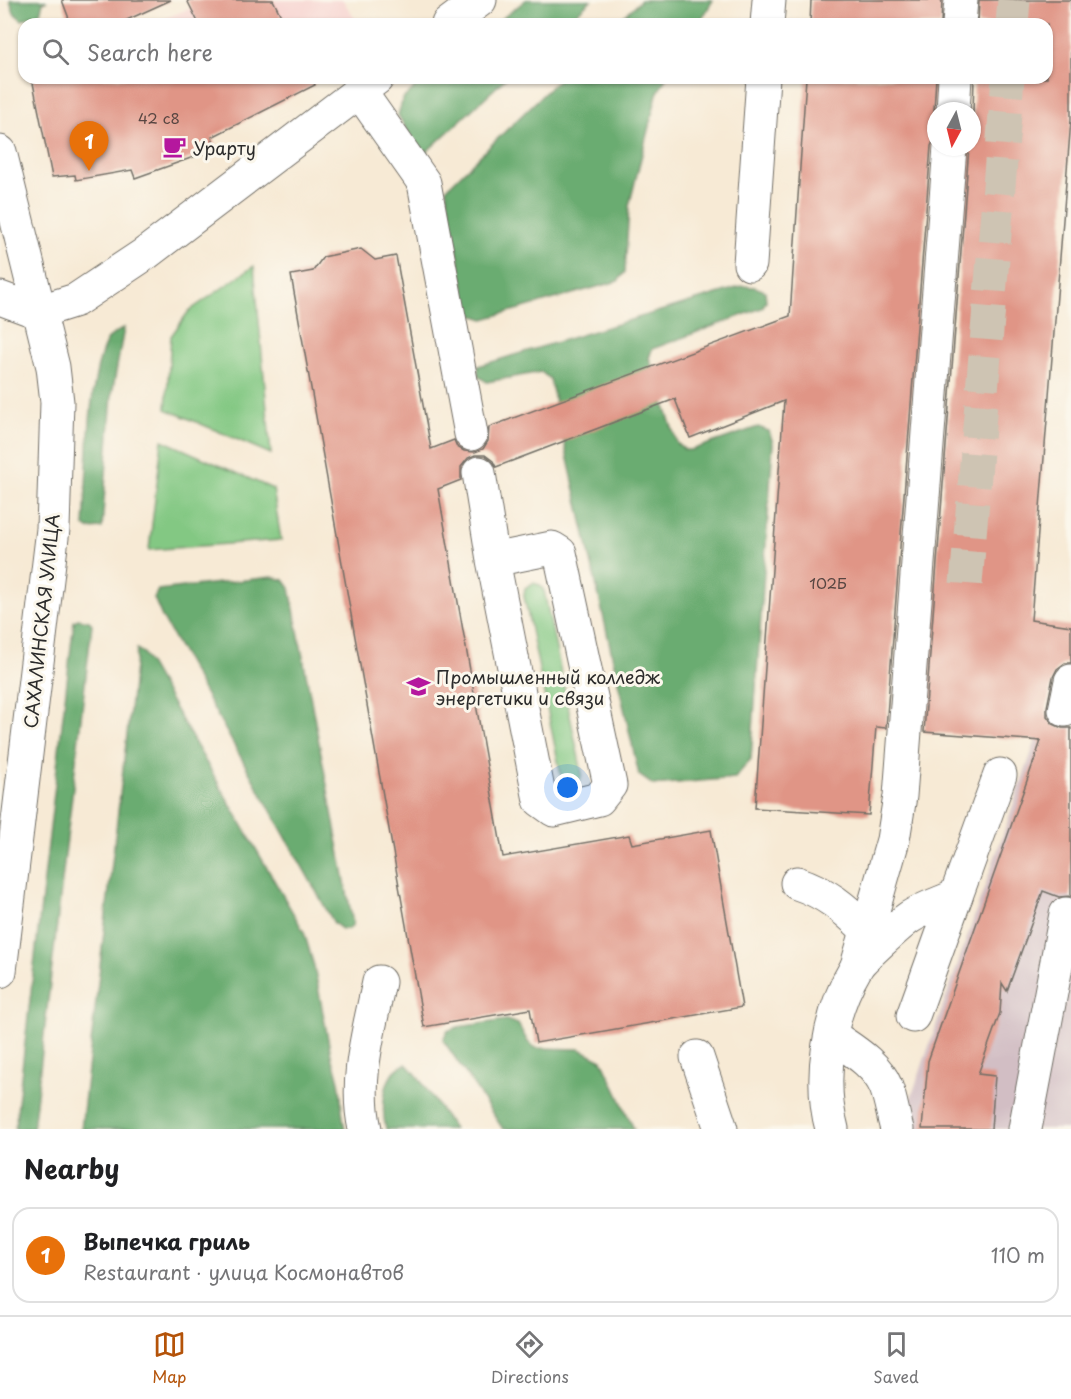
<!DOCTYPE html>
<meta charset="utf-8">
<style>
:root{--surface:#fff;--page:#f6f6f6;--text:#202124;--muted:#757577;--line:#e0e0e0;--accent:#b45309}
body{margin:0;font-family:"Playpen Sans",sans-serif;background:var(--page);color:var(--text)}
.compass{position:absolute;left:927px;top:102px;width:54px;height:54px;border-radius:50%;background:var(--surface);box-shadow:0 2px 4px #0004;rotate:187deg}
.you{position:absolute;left:568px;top:788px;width:21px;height:21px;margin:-15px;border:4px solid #fff;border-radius:50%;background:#1a73e8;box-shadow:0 0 0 9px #1a73e833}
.badge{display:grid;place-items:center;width:39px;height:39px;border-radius:50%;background:var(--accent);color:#fff;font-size:20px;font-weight:700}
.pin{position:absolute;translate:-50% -50px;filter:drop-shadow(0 2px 3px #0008)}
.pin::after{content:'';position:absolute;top:32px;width:21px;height:18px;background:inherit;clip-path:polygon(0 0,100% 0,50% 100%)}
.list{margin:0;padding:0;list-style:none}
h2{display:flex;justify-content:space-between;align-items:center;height:78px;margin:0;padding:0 24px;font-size:26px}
h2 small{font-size:20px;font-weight:400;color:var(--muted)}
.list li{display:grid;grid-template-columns:39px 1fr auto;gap:18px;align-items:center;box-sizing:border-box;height:96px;margin:0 12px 12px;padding:0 12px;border:2px solid var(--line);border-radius:18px}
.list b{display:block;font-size:22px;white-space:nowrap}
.list p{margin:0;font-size:20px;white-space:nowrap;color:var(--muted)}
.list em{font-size:20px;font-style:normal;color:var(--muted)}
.icon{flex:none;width:33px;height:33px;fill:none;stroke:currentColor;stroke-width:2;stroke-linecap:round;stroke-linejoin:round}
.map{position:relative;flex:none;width:1071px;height:1129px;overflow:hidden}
.search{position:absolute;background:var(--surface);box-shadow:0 2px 4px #0004;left:18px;right:18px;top:18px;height:66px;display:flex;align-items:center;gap:15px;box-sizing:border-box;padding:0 21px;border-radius:18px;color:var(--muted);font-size:22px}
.sheet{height:186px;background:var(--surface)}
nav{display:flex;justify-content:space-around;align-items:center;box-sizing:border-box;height:84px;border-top:2px solid var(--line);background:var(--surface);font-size:16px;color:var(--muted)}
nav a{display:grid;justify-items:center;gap:3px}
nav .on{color:var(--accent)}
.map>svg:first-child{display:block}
</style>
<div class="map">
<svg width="1071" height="1129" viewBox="0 0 1071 1129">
<rect width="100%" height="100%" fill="#fbf7ec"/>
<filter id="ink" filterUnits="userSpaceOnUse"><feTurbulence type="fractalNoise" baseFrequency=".0167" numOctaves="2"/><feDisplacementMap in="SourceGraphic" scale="12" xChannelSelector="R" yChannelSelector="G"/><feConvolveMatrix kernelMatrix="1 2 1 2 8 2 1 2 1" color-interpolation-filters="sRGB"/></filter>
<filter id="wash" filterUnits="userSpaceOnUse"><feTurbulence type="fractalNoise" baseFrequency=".008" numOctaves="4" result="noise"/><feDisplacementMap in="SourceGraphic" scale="24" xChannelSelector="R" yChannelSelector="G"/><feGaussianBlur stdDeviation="1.35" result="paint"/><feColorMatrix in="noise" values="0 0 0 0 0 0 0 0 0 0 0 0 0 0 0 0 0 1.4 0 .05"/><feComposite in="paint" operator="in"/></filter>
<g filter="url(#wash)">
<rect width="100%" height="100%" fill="#f7ead5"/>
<path fill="#f7d0ce" d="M212 0H343L358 24H150Z"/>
<path fill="#d2bec4" d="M1071 725V1129H900L1036 740Z"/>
<g fill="#83c883" stroke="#577a57" stroke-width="1.5">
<path d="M254 266 271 454 166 409 171 336 189 311Z"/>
<path d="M162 440 273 489 281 540 149 550Z"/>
<path d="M533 583 540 585 544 591 582 773 580 781 574 785 566 784 561 776 524 596 525 588Z"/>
</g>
<g fill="#6aac71" stroke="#4a6c4e" stroke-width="1.5">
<path d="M10 0H47L43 2 40 13 22 20 14 13Z"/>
<path d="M526 0H591L565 24H495Z"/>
<path d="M641 0H713L699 24H616Z"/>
<path d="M425 78H506L422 156 398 115 403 99Z"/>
<path d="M560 78H666L657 94 629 206 625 272 618 281 484 319 472 315 466 301 446 189Z"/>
<path d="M743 286 755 287 765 291 766 301 762 308 652 349 649 358 677 443 685 450H691L758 427 769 431 773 443 751 759 735 778 653 785 639 775 550 379 541 372 487 382 478 376V366Z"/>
<path d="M124 328 112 394 102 528 88 529 84 526C87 486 87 367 109 338 112 334 119 331 124 328Z"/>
<path d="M272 577 284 580 290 588 353 924 349 929H342L334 923 162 617 154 598 158 590Z"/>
<path d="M78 619 89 621 92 624 33 1129H15L74 621Z"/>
<path d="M137 649 143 653 304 932 314 966 332 1060C344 1086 339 1103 345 1129H81Z"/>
<path d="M506 1020 518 1024 528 1042 536 1048 580 1049 602 1060 634 1129H503L443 1040 447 1031 458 1027Z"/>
<path d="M406 1064 416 1074 454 1129H386C381 1109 382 1072 406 1064Z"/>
</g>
<g id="blocks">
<g fill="#e09586">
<path d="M62 0H171L118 24H71Z"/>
<path d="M187 0H273L285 24H199Z"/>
<path d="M811 0H942L941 24H810Z"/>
<path d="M979 0H1071V120L1031 620 1071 626V663H1065L1057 669 1053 677 1047 707V716L1053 724 1062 728H1071V896L1059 897 1043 891 1007 991 1002 983 1000 1013 978 1074 995 1076 991 1129H922L928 1061 1041 741 924 732 969 147H972L974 78H1047V24H978Z"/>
<path d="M32 78H312L315 85 212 137 216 149 135 178 132 170 76 180 75 175 52 177Z"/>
<path d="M806 78H936L934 110 936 135 931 146 886 728 876 727 869 815 755 808 784 401 690 438 675 399 496 467 493 461 485 455H475L468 458 461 467V480L438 489 503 857 629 835 632 844 711 830 742 1007 536 1043 530 1009 424 1027 291 275 313 271 323 257 361 249 375 260 396 256 431 449 454 440 457 447 464 451 475 452 483 449 488 441 489 427 790 316Z"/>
</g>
</g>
</g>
<g filter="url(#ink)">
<use href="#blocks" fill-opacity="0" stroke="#726e66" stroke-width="1.5"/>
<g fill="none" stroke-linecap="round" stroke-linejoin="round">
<g stroke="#cec4b3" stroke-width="33" stroke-dasharray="33 16" stroke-linecap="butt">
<path d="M1012 24 1014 0"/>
<path d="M966 584 1008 78"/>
</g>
<defs>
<g id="minor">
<path d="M448 24 480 0"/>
<path d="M767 24 769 0"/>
<path d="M959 24 961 0"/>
<path d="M360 92 424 183 471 434"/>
<path d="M953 111 955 78"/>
<path d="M750 264 763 78"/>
<path d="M38 312 76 300 145 254 377 78"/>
<path d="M479 473 493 560 540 800 554 810 599 799 610 785 560 553 552 548 493 560"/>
<path d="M1065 710 1071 681"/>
<path d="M797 883C827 893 844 908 867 930"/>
<path d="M857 966 893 840 900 796 950 147"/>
<path d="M913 1016 956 896"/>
<path d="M832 1036C852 1050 876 1063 886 1087 891 1100 893 1116 897 1129"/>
<path d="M697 1057 721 1129"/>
<path d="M365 1129C354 1080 369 1031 379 982"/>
<path d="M832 1129C818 1078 829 1013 856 968 860 960 901 923 910 917 924 908 941 903 956 896L1000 775"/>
<path d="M1025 1129 1066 914"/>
</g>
<g id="major">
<path d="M0 152 53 367 57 402 53 529 0 971"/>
<path d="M0 298 38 312"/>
</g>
</defs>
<use href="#minor" stroke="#726e66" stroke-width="35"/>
<use href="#major" stroke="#726e66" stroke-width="35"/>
<use href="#minor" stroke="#fff" stroke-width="33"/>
<use href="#major" stroke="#fff" stroke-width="33"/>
</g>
</g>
<defs>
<symbol id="cafe-bare" viewBox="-9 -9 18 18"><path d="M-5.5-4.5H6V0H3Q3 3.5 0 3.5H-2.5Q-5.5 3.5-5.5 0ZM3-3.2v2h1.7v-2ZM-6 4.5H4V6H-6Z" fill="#b5179e" stroke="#fbf7ec" stroke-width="2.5" paint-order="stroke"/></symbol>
<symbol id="university-bare" viewBox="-9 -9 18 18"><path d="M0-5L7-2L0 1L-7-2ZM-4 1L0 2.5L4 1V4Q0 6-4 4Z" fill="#b5179e" stroke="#fbf7ec" stroke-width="2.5" paint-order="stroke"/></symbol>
</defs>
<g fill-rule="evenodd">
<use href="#cafe-bare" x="158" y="130" width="33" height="33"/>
<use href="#university-bare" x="402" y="670" width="33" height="33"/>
</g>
<g text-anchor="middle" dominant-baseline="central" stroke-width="6" stroke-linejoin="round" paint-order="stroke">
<g font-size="15" fill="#584642">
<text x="159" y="117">42 с8</text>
<text x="828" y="582">102Б</text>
</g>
<g font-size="18" fill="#2b2b2b" stroke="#fbf7ec" text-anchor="start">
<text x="193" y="147">Урарту</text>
<text x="436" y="676">Промышленный колледж<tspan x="436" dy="21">энергетики и связи</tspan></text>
</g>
<g font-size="18" fill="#2b2b2b" stroke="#fbf7ec">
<text transform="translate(41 621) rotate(-84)">САХАЛИНСКАЯ УЛИЦА</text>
</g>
</g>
</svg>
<svg class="compass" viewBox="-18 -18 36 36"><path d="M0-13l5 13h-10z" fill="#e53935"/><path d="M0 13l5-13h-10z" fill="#757577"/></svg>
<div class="you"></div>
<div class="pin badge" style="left:89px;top:171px;background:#e8710a">1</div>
<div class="search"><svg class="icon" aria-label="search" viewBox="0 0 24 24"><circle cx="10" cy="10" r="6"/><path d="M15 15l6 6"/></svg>Search here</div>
</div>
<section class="sheet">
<h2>Nearby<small></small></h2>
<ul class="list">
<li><span class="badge" style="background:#e8710a">1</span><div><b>Выпечка гриль</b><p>Restaurant · улица Космонавтов</p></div><em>110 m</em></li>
</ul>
</section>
<nav>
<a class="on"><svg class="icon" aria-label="map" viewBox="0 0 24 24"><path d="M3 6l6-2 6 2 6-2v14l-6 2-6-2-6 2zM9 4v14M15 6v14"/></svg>Map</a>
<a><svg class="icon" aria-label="directions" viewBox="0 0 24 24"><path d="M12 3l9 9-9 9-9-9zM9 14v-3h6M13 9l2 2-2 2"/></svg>Directions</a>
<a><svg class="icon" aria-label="saved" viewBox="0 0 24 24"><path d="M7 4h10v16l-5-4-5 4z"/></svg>Saved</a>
</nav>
